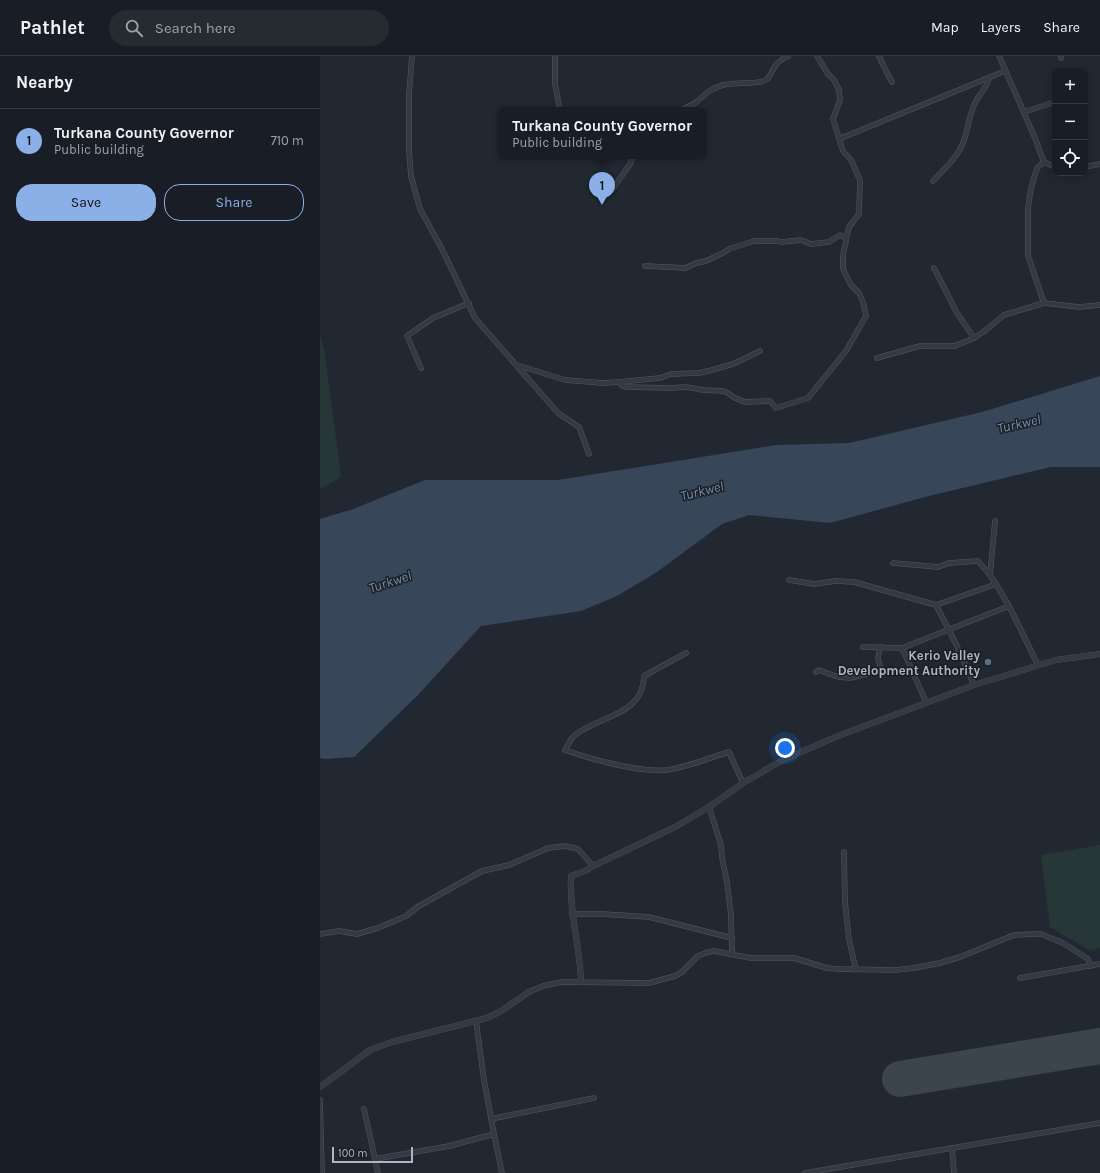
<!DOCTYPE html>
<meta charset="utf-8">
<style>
:root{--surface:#191e26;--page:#262b32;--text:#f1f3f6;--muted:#9fa2a7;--line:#373c43;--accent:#8bb0e8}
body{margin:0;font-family:Karla,sans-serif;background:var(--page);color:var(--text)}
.controls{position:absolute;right:12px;top:12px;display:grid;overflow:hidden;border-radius:8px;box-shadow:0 2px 10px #0003}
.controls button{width:36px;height:36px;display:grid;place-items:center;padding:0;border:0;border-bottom:1px solid var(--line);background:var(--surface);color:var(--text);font:20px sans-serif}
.scale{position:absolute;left:12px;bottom:10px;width:81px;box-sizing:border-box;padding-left:4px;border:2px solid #aeb5c0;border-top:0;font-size:11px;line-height:14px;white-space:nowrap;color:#aeb5c0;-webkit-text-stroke:3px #1a1f27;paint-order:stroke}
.you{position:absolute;left:465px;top:692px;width:14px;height:14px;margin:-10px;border:3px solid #fff;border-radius:50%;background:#1a73e8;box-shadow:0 0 0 6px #1a73e833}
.badge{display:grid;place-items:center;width:26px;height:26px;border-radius:50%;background:var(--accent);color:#111;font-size:13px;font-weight:700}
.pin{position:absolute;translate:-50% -33px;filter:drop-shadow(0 1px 2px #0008)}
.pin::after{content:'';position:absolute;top:21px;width:14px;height:12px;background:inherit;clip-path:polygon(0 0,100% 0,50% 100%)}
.popup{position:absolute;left:178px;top:51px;width:208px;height:52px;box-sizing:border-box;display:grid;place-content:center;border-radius:8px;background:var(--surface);filter:drop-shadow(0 1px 3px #0005);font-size:13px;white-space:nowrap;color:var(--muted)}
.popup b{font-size:15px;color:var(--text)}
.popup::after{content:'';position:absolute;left:50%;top:100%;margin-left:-8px;border:8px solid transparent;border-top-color:var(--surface)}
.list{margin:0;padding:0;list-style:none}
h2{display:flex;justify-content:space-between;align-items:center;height:52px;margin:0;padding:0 16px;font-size:17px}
h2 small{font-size:13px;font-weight:400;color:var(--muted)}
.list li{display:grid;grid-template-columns:26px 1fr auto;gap:12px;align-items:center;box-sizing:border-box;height:64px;padding:0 16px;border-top:1px solid var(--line)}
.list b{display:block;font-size:15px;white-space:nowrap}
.list p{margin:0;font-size:13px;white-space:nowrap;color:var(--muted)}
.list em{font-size:13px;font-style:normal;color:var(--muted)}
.actions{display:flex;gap:8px;padding:12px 16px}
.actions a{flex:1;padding:9px 0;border:1px solid var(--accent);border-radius:16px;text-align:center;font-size:14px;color:var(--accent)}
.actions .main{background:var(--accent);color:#111}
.icon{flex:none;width:22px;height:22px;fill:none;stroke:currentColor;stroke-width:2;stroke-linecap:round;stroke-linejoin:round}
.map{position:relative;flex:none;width:780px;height:1117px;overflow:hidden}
header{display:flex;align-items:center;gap:24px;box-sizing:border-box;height:56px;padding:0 20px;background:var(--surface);border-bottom:1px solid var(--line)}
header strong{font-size:19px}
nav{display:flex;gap:22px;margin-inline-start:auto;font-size:14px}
.search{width:280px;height:36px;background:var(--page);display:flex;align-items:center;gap:10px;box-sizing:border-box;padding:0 14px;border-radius:22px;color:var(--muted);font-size:15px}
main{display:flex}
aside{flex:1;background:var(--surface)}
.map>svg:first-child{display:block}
</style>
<header>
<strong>Pathlet</strong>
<div class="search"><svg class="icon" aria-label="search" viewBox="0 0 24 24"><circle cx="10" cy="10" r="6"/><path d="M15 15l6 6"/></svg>Search here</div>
<nav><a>Map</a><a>Layers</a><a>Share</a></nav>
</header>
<main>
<aside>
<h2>Nearby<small></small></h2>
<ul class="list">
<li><span class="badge">1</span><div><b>Turkana County Governor</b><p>Public building</p></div><em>710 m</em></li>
</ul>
<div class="actions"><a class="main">Save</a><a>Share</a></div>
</aside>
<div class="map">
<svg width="780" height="1117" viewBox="0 0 780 1117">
<rect width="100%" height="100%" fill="#212832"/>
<g fill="#273737">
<path d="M0 278 5 299 21 421 0 433Z"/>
<path d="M780 789V892L769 894 730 871 721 799Z"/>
</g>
<path fill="#384659" d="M780 320V411H731L605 441 510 467 429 459 402 468 337 516 297 540 261 555 161 570 97 640 34 701 5 703 0 702V463L33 453 105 424H238L456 389 529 387 662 356Z"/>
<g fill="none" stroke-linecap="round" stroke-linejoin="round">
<path stroke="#3c444e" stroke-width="36" d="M580 1023 780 990"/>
<defs>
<g id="minor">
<path d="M92 0 89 38V95L91 120 100 153 122 193 155 262 238 357 259 371 269 398"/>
<path d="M235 0V28L240 54"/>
<path d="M559 0 566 15 572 26"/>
<path d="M679 0 715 82 723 104 724 106 735 111"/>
<path d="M741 2V0"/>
<path d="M361 54C365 52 371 50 375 47 385 39 389 33 403 29 414 26 438 29 446 24 451 21 451 16 454 12 457 6 462 3 468 0"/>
<path d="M704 56 735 46"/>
<path d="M519 83 685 15"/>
<path d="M724 106 718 111 716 115 711 132 708 152V200L724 247 759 251 780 249"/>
<path d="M765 111 780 108"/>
<path d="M613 125C624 113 637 102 643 87 648 74 649 58 656 45 660 37 667 32 669 22"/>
<path d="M292 134 310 108 313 100"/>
<path d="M325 210 366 212 376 207 386 205 403 197 409 193 434 185H458L461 186 481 184 491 188 509 186 520 179 526 182"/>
<path d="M614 212 637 257 654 282"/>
<path d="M557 302 600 290H635L654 282 666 274 684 259 724 247"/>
<path d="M197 309 245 324 283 327 299 326 340 322 351 318 379 317 392 314 413 308 440 295"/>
<path d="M101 312 87 280 113 262 149 247"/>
<path d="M299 326 301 329 306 331 350 332 366 331 383 334 403 335 408 337 415 342 425 346 450 345 456 352 488 342 526 295 546 260 543 246 539 237 531 229 523 213V199L529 171 539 158 540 124 531 104 523 95 513 63 520 44 519 34 514 24 508 18 497 0"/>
<path d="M675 465 670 519 676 528"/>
<path d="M573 507 618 511 629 507 658 505 670 519"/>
<path d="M469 524 494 528 516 525 534 526 616 549 676 528 689 550 718 609"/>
<path d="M616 549 636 588 654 629"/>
<path d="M543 591 582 592 689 550"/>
<path d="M582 592 606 646"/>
<path d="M366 597 324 620C323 660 280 659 255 679 251 682 248 689 245 694 270 703 321 717 347 714 368 711 389 702 409 696L423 727"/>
<path d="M496 616 499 614 518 621 530 622 559 615 561 613 558 603 560 591"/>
<path d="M389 751 401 789 402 802 407 826 411 859 412 898"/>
<path d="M524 796 525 846 529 884 536 914"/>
<path d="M252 858H282L329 861 412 882"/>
<path d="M0 878 19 875 37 878 58 872 86 860 99 850 162 815 189 809 228 792 245 790 258 793 273 810"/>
<path d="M700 922 780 908"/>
<path d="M209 936 223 930 242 926 329 927 355 920 362 916 378 900 388 896 394 895 431 902H474L507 912 518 913 575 914 594 912 620 907 640 901 694 879 713 878H721L743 887 768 903 771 910"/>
<path d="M0 1044 2 1117"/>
<path d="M44 1053 55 1103"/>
<path d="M171 1063 274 1042"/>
<path d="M174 1078 182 1117"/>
<path d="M632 1092 634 1117"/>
<path d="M58 1117 55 1103 129 1090 174 1078 164 1024 156 965"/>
<path d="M485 1117 780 1067"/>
</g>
<g id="tertiary">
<path d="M261 926C260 890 249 856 251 820L265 815 273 810 355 771 389 751 423 727 463 704 518 680 654 629 736 604 780 598"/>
<path d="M0 1031 50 994 72 986 167 962 181 955 209 936"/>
</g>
</defs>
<use href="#minor" stroke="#525861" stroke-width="5.5"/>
<use href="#tertiary" stroke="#525861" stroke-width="6"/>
<use href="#minor" stroke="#343a43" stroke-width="4.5"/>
<use href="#tertiary" stroke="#343a43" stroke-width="5.5"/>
</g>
<circle fill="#5c6f8a" stroke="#1a1f27" stroke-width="1.5" cx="668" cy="606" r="4"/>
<g text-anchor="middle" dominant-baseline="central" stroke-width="3" stroke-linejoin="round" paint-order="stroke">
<g font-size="13" font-weight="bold" fill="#aeb5c0" stroke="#1a1f27" text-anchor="end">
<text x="660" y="599">Kerio Valley<tspan x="660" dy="15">Development Authority</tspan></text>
</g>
<g font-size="14" font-style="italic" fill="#7a8da5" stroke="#1a1f27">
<text transform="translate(699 368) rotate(-13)">Turkwel</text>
<text transform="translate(382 435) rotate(-14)">Turkwel</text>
<text transform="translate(70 526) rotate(-18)">Turkwel</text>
</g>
</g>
</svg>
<div class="controls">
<button>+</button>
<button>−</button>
<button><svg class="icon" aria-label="locate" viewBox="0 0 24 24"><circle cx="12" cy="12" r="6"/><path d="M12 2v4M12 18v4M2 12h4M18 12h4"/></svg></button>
</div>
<div class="scale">100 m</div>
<div class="you"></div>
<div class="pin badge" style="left:282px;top:149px">1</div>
<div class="popup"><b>Turkana County Governor</b>Public building</div>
</div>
</main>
